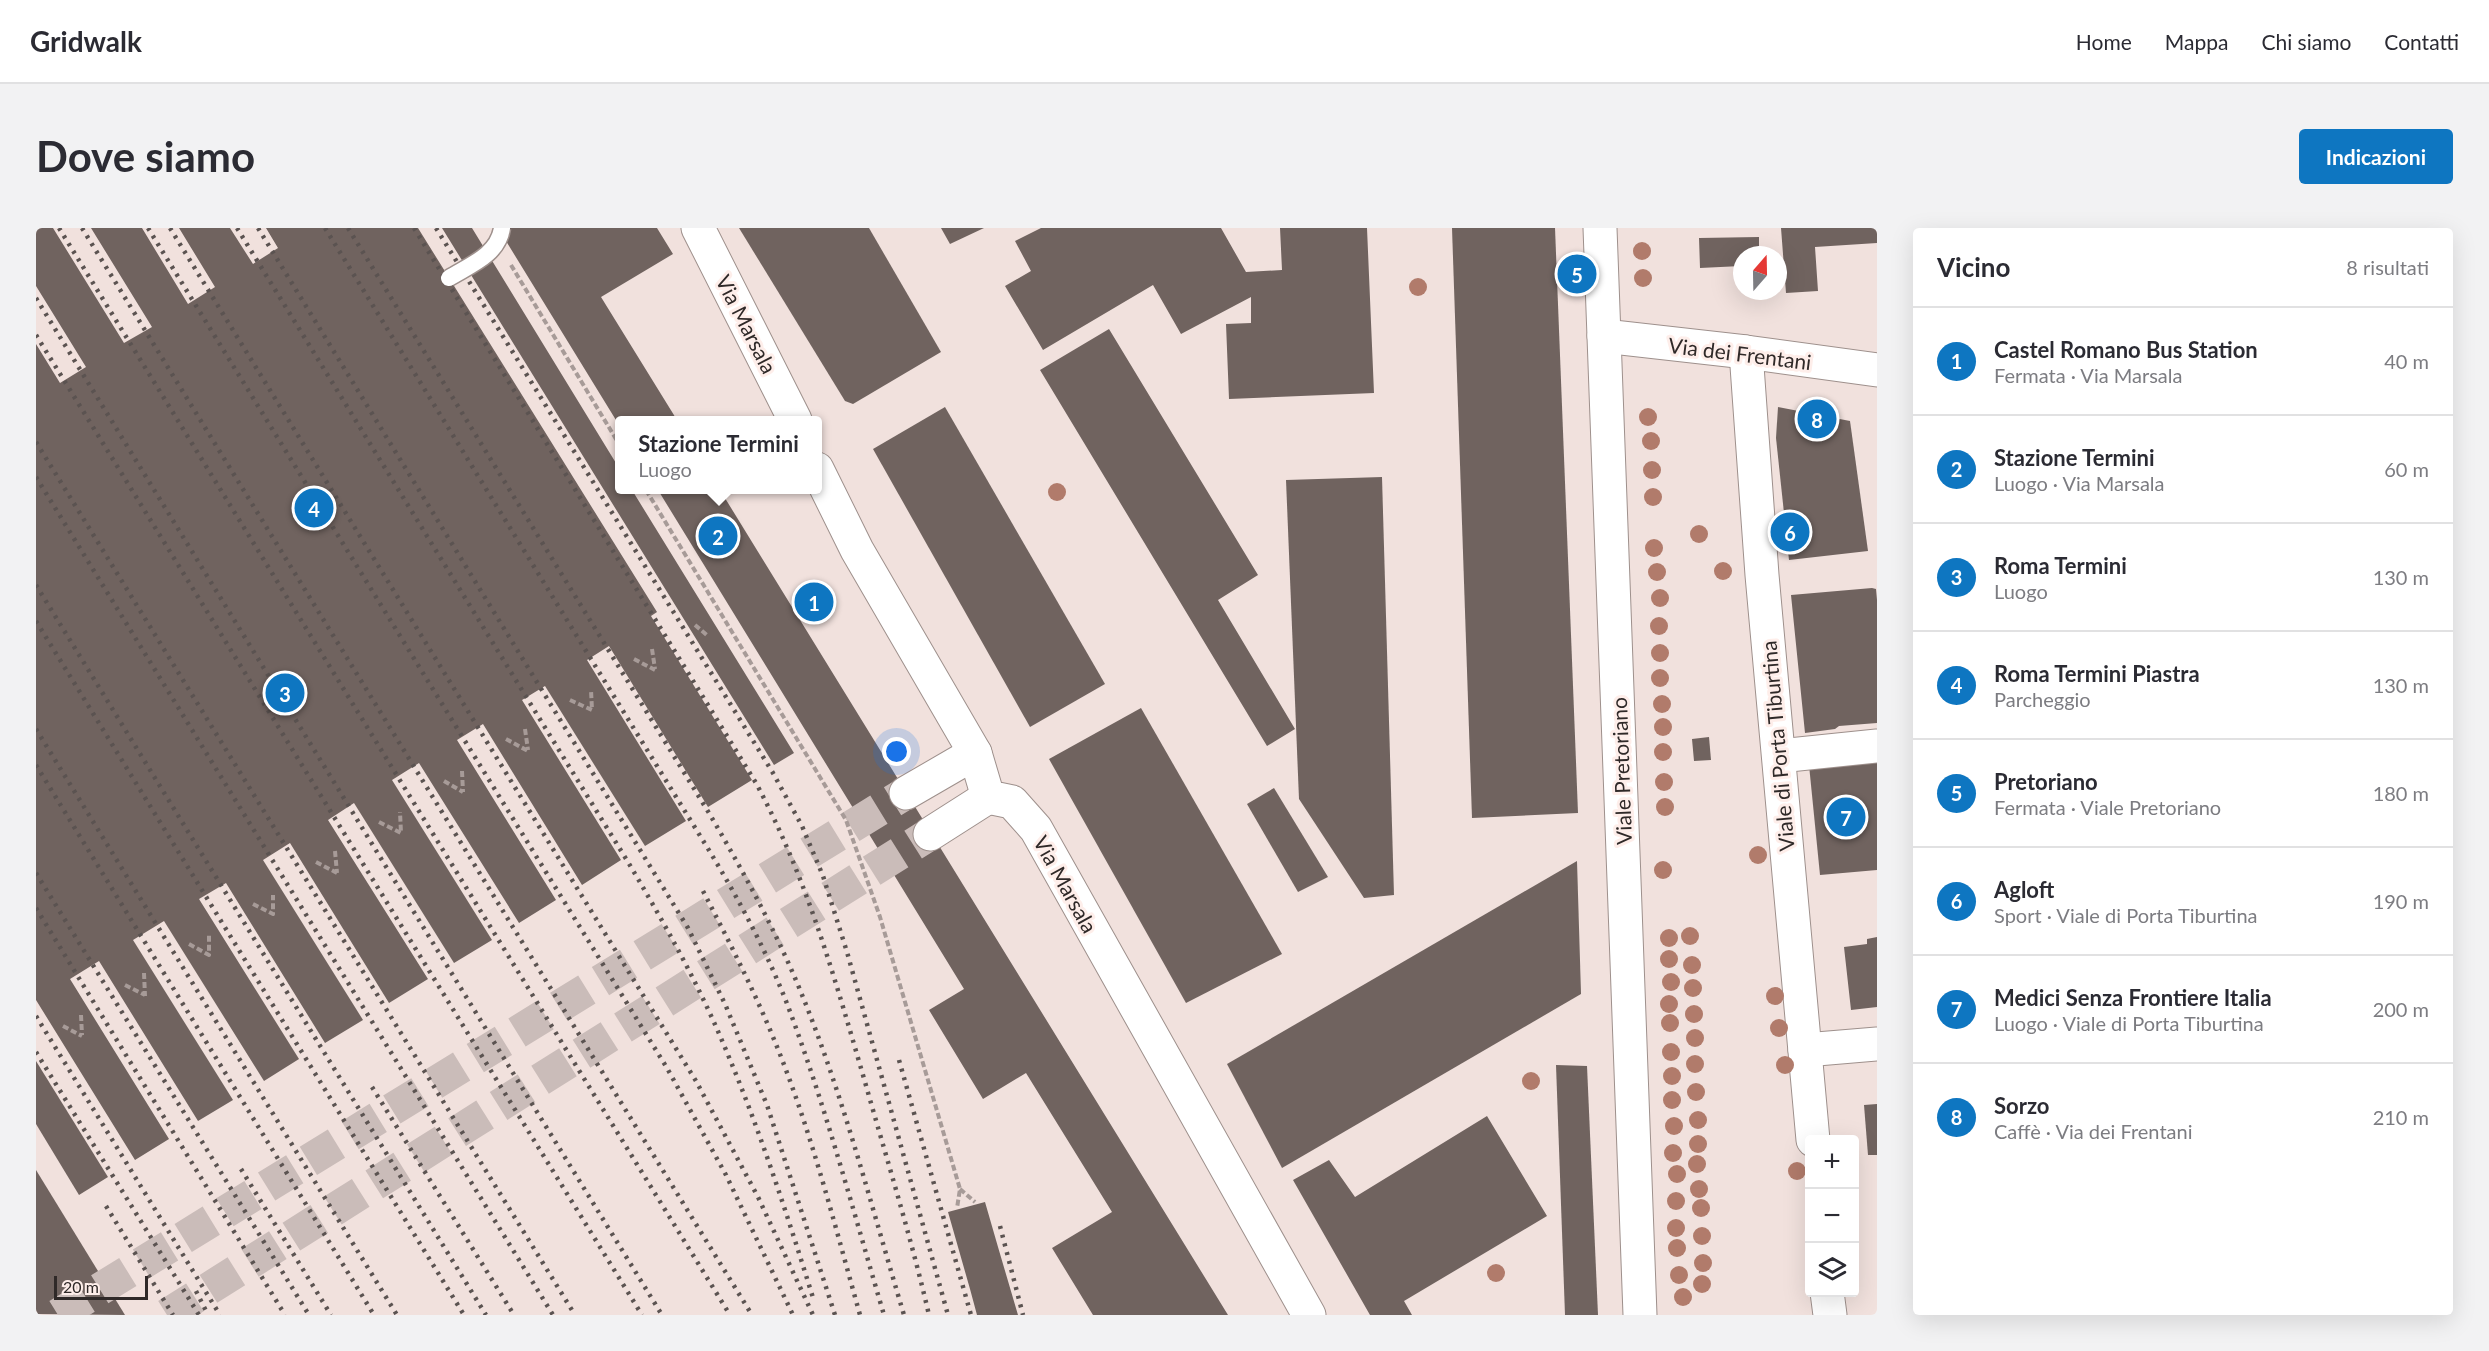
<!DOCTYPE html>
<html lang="it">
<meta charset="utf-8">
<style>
:root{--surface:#fff;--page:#f2f2f3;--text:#2b2b33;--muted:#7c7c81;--line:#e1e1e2;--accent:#0e76c1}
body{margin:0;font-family:Lato,sans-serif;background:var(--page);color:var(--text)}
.controls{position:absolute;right:18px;bottom:18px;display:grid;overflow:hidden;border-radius:6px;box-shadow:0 6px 24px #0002}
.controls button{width:54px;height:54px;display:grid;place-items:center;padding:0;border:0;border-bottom:2px solid var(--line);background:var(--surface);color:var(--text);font:30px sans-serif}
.compass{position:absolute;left:1697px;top:18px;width:54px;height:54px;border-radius:50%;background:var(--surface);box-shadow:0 6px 24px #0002;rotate:20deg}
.scale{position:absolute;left:18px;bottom:15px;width:94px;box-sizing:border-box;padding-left:6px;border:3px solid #2f2928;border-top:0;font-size:16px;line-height:21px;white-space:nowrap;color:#2f2928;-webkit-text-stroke:4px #feeeea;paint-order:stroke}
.you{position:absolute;left:861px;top:524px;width:21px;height:21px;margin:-15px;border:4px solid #fff;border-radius:50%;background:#1a73e8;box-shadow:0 0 0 9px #1a73e833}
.badge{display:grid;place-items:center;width:39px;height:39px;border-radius:50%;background:var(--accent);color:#fff;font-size:20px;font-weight:700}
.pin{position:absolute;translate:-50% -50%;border:3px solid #fff;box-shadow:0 2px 6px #0006}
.popup{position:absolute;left:579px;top:188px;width:207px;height:78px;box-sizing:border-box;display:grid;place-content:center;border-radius:6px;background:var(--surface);filter:drop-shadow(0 2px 4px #0005);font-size:20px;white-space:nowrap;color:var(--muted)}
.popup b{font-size:22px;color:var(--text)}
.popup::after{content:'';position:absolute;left:50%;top:100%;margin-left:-12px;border:12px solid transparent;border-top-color:var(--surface)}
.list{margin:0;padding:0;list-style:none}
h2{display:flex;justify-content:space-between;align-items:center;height:78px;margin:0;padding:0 24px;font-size:26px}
h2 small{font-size:20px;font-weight:400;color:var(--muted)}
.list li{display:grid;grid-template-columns:39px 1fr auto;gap:18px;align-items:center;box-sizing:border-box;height:108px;padding:0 24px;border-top:2px solid var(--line)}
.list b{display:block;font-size:22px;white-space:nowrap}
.list p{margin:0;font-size:20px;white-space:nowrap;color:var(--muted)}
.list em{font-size:20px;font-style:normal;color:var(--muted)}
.icon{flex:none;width:33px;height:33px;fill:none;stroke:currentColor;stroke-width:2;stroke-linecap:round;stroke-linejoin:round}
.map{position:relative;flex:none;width:1841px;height:1087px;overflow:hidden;border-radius:6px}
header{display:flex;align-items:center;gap:36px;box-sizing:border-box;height:84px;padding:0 30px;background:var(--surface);border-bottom:2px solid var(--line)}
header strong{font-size:28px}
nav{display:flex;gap:33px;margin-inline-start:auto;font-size:21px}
.intro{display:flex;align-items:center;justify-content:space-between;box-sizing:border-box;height:144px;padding:0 36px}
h1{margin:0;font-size:42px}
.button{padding:15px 27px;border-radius:6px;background:var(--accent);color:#fff;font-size:21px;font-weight:700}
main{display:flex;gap:36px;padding:0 36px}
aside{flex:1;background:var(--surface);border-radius:6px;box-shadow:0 6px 24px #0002}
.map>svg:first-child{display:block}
</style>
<header>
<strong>Gridwalk</strong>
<nav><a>Home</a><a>Mappa</a><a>Chi siamo</a><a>Contatti</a></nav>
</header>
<div class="intro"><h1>Dove siamo</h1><a class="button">Indicazioni</a></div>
<main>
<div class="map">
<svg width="1841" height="1087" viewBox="0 0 1841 1087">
<rect width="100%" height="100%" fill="#f1e1dd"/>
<g fill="#70635f">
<path d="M0 0H17L88 115 116 99 55 0H106L152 76 179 59 143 0H194L217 36 242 20 230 0H382L621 384 615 388 716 552 672 579 573 418 551 432 650 593 609 618 509 458 486 472 585 632 546 657 447 496 421 512 520 672 483 695 383 535 356 552 456 712 418 735 318 575 292 592 392 751 353 775 254 615 227 632 327 792 289 815 190 655 163 671 263 831 228 853 128 693 97 712 197 872 162 893 63 733 34 751 133 911 99 932 0 772V116L24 155 50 139 0 58Z"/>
<path d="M406 0H436L583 240V262H596L758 525 738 537Z"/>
<path d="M462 0H621L637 26 565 69 641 192H583V197Z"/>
<path d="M703 0H833L905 124 817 176 809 173Z"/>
<path d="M905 0H948L914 16Z"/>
<path d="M1005 0H1185L1210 44 1246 42 1244 0H1331L1338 165 1193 171 1190 96 1215 95V69L1145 106 1117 57 1007 122 969 58 995 43 979 13Z"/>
<path d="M1416 0H1519L1542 585 1436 590Z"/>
<path d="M1745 0H1841V15L1779 19 1782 63 1750 65Z"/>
<path d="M1723 9V27H1706L1705 38 1664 40 1663 10Z"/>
<path d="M1073 101 1222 347 1182 372 1259 501 1231 518 1004 142Z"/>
<path d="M909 179 1069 456 994 499 837 221Z"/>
<path d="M1742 179 1814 193 1832 323 1753 332 1740 210Z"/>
<path d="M1346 249 1358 667 1328 670 1263 571 1250 252Z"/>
<path d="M622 262H684L1192 1087H1057L1016 1020 1076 984 990 845 947 871 893 782 928 761Z"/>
<path d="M1836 360 1840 361 1841 372V495L1803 498 1799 501 1769 505 1755 367Z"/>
<path d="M1105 480 1246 726 1150 775 1013 531Z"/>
<path d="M1673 509 1675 532 1658 533 1656 511Z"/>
<path d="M1841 530V642L1784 647 1773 537Z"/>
<path d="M1238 560 1292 649 1262 664 1211 576Z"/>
<path d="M1541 633 1545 766 1246 940 1191 836Z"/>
<path d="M1841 709V779L1815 782 1808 719 1831 716V711Z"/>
<path d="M0 833 72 949 43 967 0 896Z"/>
<path d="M1520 837 1551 838 1562 1087H1529Z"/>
<path d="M1841 876V927H1832L1828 877Z"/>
<path d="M1451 888 1511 988 1368 1073 1376 1087H1334L1257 952 1293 932 1319 969Z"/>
<path d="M0 942 89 1087 0 1086Z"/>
<path d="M949 974 962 1019 982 1087H941L934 1061 912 984Z"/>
</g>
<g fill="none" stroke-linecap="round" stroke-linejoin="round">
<g stroke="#cabcb9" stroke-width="33" stroke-dasharray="33 16" stroke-linecap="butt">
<path d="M22 1087 870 565"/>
<path d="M131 1087 894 606"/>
</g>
<defs>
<g id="street">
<path d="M1568 108 1710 124 1841 142"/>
<path d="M1710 124 1726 347 1777 912"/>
<path d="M1743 528 1841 518"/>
<path d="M1769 822 1841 816"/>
<path d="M1791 1064 1794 1087"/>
</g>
<g id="secondary">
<path d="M662 0 759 192"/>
<path d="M1564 0 1604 1087"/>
<path d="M781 241 821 322 939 525 952 569 976 574 1000 601 1273 1087"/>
<path d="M870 565 939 525"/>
<path d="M894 606 952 569"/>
</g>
</defs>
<use href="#street" stroke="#9e908c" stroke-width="35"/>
<use href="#secondary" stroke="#9e908c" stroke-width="35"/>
<g stroke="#a79b98" stroke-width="4" stroke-dasharray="6 3" stroke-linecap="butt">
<path d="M475 37 583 216"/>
<path d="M610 262 810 592 844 689 924 961 921 980"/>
<path d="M659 397 672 408"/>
<path d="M616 421 619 441"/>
<path d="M598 431 619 442"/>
<path d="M534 472 556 482 555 462"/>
<path d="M489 501 492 522"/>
<path d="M470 511 492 523"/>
<path d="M426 543 427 564"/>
<path d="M408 553 427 564"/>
<path d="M343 594 365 605 364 584"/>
<path d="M299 623 301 645"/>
<path d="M280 634 301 645"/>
<path d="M217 676 237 686V667"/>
<path d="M153 716 173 727V707"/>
<path d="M108 745 109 768"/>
<path d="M89 757 109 767"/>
<path d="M45 787 46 807"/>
<path d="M27 798 46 808"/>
<path d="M924 961 939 974"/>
</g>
<use href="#street" stroke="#fff" stroke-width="33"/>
<use href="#secondary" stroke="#fff" stroke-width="33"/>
<g stroke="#5b5351" stroke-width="4.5" stroke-dasharray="3 6" stroke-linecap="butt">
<path d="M23 0 694 1087"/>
<path d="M46 0 716 1087"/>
<path d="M112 0 631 840 690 947 757 1087"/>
<path d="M134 0 660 853 722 969 777 1087"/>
<path d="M201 0 592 634C627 693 661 753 687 815 723 899 751 986 778 1073"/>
<path d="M222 0 652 700 689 776 731 877 799 1087"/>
<path d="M289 0 671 619C701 668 729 720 750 773 789 876 817 982 848 1087"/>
<path d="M312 0 673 585C704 638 734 692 759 750 805 858 834 974 868 1087"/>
<path d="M378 0 720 555C771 650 799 751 829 854 851 932 875 1009 893 1087"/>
<path d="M400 0 737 545 766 598 787 648 811 724 912 1087"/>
<path d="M0 70 626 1087"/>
<path d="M0 107 606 1087"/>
<path d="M0 214 539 1087"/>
<path d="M0 249 517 1087"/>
<path d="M0 357 450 1087"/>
<path d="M0 393 428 1087"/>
<path d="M0 501 361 1087"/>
<path d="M0 537 338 1087"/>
<path d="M0 645 273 1087"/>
<path d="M667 663C697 721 727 780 750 842 780 922 801 1005 824 1087"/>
<path d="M0 680 249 1087"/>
<path d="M0 788 184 1087"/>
<path d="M0 824 163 1087"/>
<path d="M863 832 935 1087"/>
<path d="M336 859 478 1087"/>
<path d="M205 941 295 1087"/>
<path d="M70 978 137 1087"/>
<path d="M964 998 987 1087"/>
<path d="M160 1063 172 1087"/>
</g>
<defs>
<path id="lane-bridge" d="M413 50C434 37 462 27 466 0"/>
</defs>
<use href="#lane-bridge" stroke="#9e908c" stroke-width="19" stroke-linecap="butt"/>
<use href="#lane-bridge" stroke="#fff" stroke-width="16"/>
</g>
<g fill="#b17b6b">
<circle cx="1606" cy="23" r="9"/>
<circle cx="1607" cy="50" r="9"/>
<circle cx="1382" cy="59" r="9"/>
<circle cx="1612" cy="189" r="9"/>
<circle cx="1615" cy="213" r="9"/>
<circle cx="1616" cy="242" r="9"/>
<circle cx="1021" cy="264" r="9"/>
<circle cx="1617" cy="269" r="9"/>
<circle cx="1663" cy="306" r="9"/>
<circle cx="1618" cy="320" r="9"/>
<circle cx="1687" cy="343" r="9"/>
<circle cx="1621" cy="344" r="9"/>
<circle cx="1624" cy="370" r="9"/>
<circle cx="1623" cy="398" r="9"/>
<circle cx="1624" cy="425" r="9"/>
<circle cx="1624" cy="450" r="9"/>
<circle cx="1626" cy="476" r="9"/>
<circle cx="1627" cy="499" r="9"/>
<circle cx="1627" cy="524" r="9"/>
<circle cx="1628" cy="554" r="9"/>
<circle cx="1629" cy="579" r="9"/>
<circle cx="1722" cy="627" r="9"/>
<circle cx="1627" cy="642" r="9"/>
<circle cx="1654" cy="708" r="9"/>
<circle cx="1633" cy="710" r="9"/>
<circle cx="1633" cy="731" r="9"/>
<circle cx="1656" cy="737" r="9"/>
<circle cx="1635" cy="754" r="9"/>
<circle cx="1657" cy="760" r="9"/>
<circle cx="1739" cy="768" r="9"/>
<circle cx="1633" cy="776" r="9"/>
<circle cx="1658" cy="786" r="9"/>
<circle cx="1634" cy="795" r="9"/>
<circle cx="1743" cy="800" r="9"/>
<circle cx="1659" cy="810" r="9"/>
<circle cx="1635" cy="824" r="9"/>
<circle cx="1659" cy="836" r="9"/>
<circle cx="1749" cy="837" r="9"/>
<circle cx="1636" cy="848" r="9"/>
<circle cx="1495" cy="853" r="9"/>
<circle cx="1660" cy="864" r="9"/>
<circle cx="1636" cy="872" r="9"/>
<circle cx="1662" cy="892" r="9"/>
<circle cx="1638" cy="898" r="9"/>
<circle cx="1662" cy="916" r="9"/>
<circle cx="1637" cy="925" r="9"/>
<circle cx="1661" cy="936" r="9"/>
<circle cx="1761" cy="943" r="9"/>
<circle cx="1641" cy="946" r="9"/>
<circle cx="1663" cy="961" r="9"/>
<circle cx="1640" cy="973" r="9"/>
<circle cx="1665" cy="980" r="9"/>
<circle cx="1640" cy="1000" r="9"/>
<circle cx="1666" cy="1008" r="9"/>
<circle cx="1641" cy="1020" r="9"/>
<circle cx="1667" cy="1035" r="9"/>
<circle cx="1460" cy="1045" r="9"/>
<circle cx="1643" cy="1047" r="9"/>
<circle cx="1666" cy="1056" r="9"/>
<circle cx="1647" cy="1069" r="9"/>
</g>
<g text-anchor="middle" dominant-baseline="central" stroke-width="6" stroke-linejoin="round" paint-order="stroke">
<g font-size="21" fill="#2f2928" stroke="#feeeea">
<text transform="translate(711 96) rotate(63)">Via Marsala</text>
<text transform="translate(1704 125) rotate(7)">Via dei Frentani</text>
<text transform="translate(1741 518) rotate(-95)">Viale di Porta Tiburtina</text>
<text transform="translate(1585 543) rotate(-92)">Viale Pretoriano</text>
<text transform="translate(1030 656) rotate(61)">Via Marsala</text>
</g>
</g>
</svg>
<div class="controls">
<button>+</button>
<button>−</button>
<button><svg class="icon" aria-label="layers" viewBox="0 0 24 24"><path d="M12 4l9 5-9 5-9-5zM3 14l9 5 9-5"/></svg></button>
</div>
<svg class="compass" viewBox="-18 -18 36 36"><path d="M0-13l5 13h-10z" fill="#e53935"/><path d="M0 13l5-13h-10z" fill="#7c7c81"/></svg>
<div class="scale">20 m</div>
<div class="you"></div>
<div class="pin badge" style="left:778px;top:374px">1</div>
<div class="pin badge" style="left:682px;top:308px">2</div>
<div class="popup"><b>Stazione Termini</b>Luogo</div>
<div class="pin badge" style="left:249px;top:465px">3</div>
<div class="pin badge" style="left:278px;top:280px">4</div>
<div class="pin badge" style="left:1541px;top:46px">5</div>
<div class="pin badge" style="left:1754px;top:304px">6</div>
<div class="pin badge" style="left:1810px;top:589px">7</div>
<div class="pin badge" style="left:1781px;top:191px">8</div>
</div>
<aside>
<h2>Vicino<small>8 risultati</small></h2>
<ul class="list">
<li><span class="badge">1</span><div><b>Castel Romano Bus Station</b><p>Fermata · Via Marsala</p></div><em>40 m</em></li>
<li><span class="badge">2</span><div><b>Stazione Termini</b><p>Luogo · Via Marsala</p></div><em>60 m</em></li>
<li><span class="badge">3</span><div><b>Roma Termini</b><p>Luogo</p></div><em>130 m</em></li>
<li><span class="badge">4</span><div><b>Roma Termini Piastra</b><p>Parcheggio</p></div><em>130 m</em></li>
<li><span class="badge">5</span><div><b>Pretoriano</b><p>Fermata · Viale Pretoriano</p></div><em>180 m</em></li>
<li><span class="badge">6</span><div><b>Agloft</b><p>Sport · Viale di Porta Tiburtina</p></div><em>190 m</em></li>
<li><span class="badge">7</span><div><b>Medici Senza Frontiere Italia</b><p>Luogo · Viale di Porta Tiburtina</p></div><em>200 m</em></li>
<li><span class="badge">8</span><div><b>Sorzo</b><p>Caffè · Via dei Frentani</p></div><em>210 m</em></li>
</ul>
</aside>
</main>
